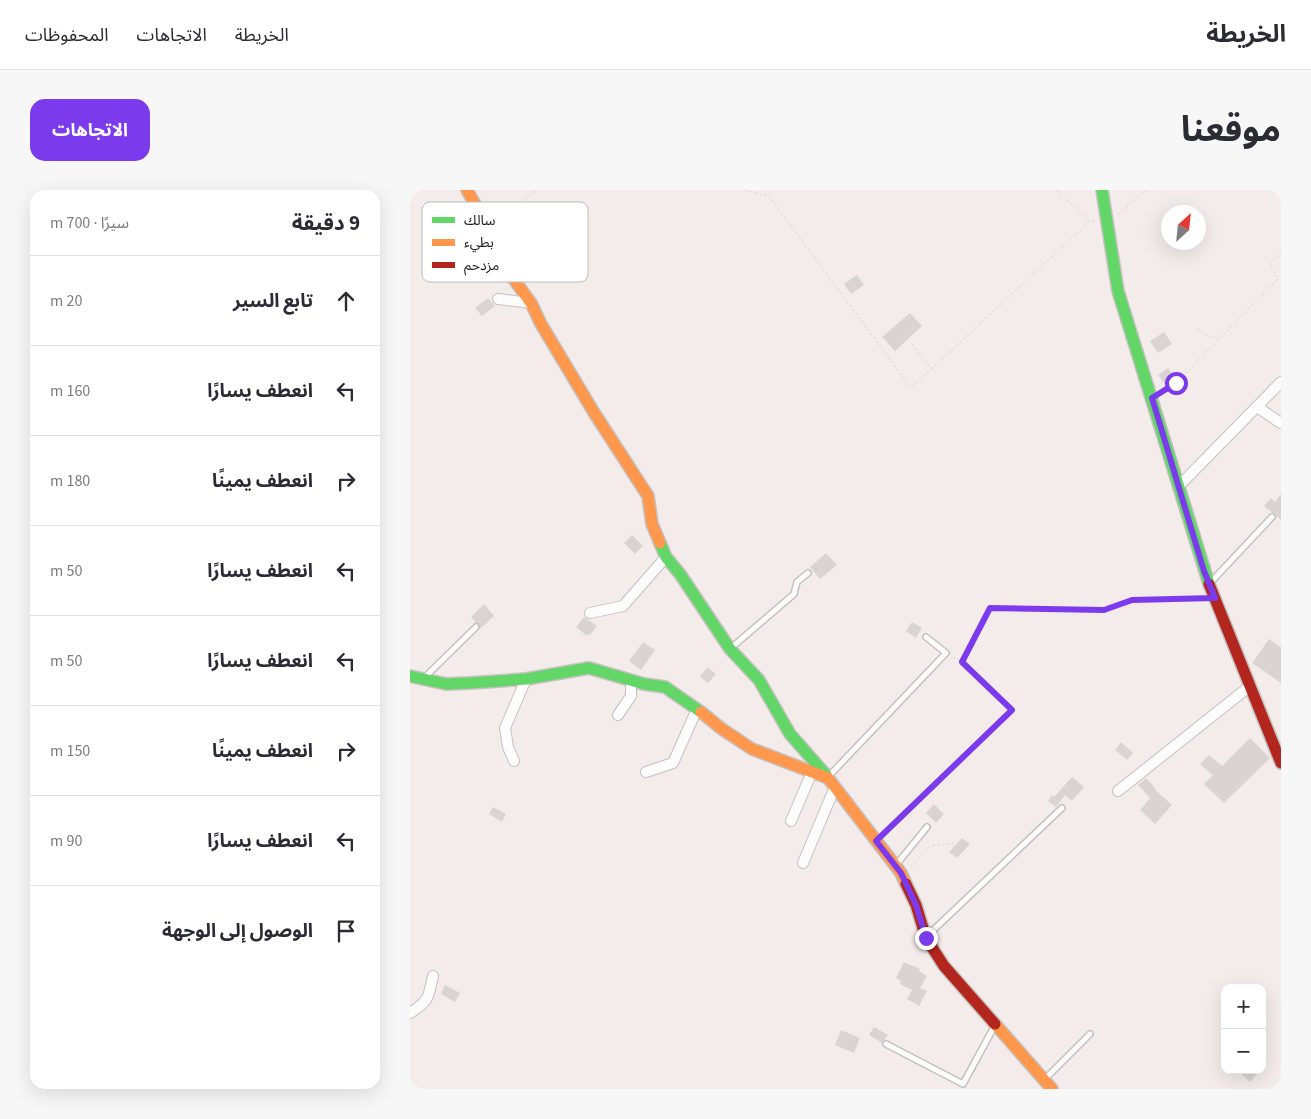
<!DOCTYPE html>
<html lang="ar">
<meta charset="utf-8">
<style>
:root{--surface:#fff;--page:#f7f7f7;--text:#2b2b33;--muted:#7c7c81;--line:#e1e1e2;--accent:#7c3aed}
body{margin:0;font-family:"Source Sans 3","Noto Sans Arabic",sans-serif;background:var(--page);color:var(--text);direction:rtl}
.controls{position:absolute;right:15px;bottom:15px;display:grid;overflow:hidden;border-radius:10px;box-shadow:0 5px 20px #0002}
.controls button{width:45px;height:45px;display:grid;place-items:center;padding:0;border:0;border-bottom:1px solid var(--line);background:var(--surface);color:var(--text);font:25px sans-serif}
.compass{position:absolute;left:751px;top:15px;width:45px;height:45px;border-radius:50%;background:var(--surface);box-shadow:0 5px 20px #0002;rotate:27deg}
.stop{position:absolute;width:15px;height:15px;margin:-11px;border:4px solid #7c3aed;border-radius:50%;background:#fff}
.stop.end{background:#7c3aed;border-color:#fff;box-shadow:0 1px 5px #0008}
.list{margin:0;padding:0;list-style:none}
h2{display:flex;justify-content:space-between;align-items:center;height:65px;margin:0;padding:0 20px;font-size:21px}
h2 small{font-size:16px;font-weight:400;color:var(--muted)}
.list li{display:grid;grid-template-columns:32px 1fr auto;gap:15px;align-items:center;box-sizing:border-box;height:90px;padding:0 20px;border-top:1px solid var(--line)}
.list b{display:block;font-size:19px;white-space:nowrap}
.list em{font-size:16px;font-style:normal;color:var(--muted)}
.icon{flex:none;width:28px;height:28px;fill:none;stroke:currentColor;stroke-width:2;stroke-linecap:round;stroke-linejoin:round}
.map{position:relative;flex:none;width:871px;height:899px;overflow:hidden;direction:ltr;border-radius:15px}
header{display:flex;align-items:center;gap:30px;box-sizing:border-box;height:70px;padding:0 25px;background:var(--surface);border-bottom:1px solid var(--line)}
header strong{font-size:24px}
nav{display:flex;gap:28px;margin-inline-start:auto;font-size:18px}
.intro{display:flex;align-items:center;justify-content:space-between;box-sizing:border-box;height:120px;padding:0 30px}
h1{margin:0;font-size:35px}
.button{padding:12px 22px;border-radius:15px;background:var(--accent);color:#fff;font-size:18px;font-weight:700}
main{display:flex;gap:30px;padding:0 30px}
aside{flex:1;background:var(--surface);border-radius:15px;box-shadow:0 5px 20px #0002}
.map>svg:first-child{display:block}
</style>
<header>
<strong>الخريطة</strong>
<nav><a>الخريطة</a><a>الاتجاهات</a><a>المحفوظات</a></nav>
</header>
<div class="intro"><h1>موقعنا</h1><a class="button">الاتجاهات</a></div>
<main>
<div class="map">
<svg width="871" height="899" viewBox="0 0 871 899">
<rect width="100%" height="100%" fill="#f3ecea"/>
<g fill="#d9d4d2">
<path d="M447 85 454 95 441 104 434 94Z"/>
<path d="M78 108 85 116 72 126 65 118Z"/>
<path d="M500 123 512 136 485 161 472 147Z"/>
<path d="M754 142 762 154 748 163 740 151Z"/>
<path d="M758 178 766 189 756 196 748 185Z"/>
<path d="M871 304V330L854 316 861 308 865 312Z"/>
<path d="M222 345 233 356 225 364 214 353Z"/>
<path d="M416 363 427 375 410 389 400 377Z"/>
<path d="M74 414 84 426 71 438 61 427Z"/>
<path d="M174 427 187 436 180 445 178 444 177 446 166 437Z"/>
<path d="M502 432 512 438 506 448 496 441Z"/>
<path d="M859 449 871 457V493L842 473Z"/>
<path d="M233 452 245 460 231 480 219 471Z"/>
<path d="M297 477 306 484 298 493 290 487Z"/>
<path d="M840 548 860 568 814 613 794 594 803 585 790 574 799 565 812 576Z"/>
<path d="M711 552 723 563 717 570 705 560Z"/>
<path d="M662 587 674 597 662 611 655 605 646 617 638 611 642 605 644 607Z"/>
<path d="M736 588 746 599 745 600 762 615 745 634 730 620 740 608 728 595Z"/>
<path d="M524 614 534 624 526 633 516 623Z"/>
<path d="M83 617 96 624 92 632 79 624Z"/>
<path d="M552 648 560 654 547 668 539 662Z"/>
<path d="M494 772 510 779 509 781 517 786 510 798 517 801 509 816 497 809 502 800 490 794 491 791 486 788Z"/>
<path d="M35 795 50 803 45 812 31 804Z"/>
<path d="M464 837 478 845 472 853 459 845Z"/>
<path d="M431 840 450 848 444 863 425 855Z"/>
<path d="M827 880H842L847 884 840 892Z"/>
</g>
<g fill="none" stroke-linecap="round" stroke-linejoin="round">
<defs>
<g id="lane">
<path d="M801 392 862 327"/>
<path d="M321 458 384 404 387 392 398 383"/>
<path d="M14 488 66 437"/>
<path d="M418 587 536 463 516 447"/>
<path d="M486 675 517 637"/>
<path d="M516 747 652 618"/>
<path d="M476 854 553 894 584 837"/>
<path d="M634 890 680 844"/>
</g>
<g id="street">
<path d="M88 109 121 113"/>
<path d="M847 217 871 233"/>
<path d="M769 296 871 192"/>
<path d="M180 423 213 416 256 367"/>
<path d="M208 525 221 506V490"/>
<path d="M104 571 98 557 95 538 116 489"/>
<path d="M236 582 263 573 287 519"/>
<path d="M708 601 840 496"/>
<path d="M381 631 402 582"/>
<path d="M393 673 425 597"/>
<path d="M0 823C20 810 18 808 23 786"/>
</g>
<g id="fast">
<path d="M692 0 708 101 799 394"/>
<path d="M250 353 256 367 270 384 320 459 349 490 380 544 416 585"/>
<path d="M0 486 36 494 60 493 116 489 179 478 234 494 255 497 291 522"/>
</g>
<g id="slow">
<path d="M57 0 75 32 95 77 121 113 131 134 183 221 238 306 242 334 250 353"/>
<path d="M291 522 312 539 342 559 418 588 491 683 496 694"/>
<path d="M585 834 642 899"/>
</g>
<g id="jam">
<path d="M799 394 871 573"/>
<path d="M496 694 506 715 516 748 534 776 585 834"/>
</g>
</defs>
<use href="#lane" stroke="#c5c1bf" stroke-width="8"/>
<use href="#street" stroke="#c5c1bf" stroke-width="12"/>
<use href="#fast" stroke="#c5c1bf" stroke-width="14"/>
<use href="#slow" stroke="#c5c1bf" stroke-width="14"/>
<use href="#jam" stroke="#c5c1bf" stroke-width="14"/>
<g stroke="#d6d4d4" stroke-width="1" stroke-dasharray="2.5 2.5" stroke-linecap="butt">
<path d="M335 0 359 6 501 198 680 31H685"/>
<path d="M646 0 680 31"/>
<path d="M708 24 736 0"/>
<path d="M87 29 127 0"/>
<path d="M788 138 794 144 809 149"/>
<path d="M502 154 522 179"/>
<path d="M751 202 766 193 868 89 860 75 871 62"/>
<path d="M543 467 552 472"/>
<path d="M475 642 602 521 552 472 580 418 694 420 722 410 792 409"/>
<path d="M501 676 520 656 544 653"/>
</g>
<use href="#lane" stroke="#fdfcfc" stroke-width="5"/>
<use href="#street" stroke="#fdfcfc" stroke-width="10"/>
<use href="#fast" stroke="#63d668" stroke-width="11"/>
<use href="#slow" stroke="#ff974d" stroke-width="11"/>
<use href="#jam" stroke="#b3261e" stroke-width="11"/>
</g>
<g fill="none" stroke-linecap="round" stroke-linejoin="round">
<path stroke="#7c3aed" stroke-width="6" d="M516 748 506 715 491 683 466 651 602 520 552 472 580 418 694 420 722 410 805 408 794 381 742 208 766 193"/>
</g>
<rect x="12" y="12" width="166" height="80" rx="8" fill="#fff" stroke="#bdbcbb" stroke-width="1"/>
<rect x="22" y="27" width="23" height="6" fill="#63d668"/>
<rect x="22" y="49" width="23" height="7" fill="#ff974d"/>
<rect x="22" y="72" width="23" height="6" fill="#b3261e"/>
<g font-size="14" fill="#221e1c">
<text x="54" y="35">سالك</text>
<text x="54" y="57">بطيء</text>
<text x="54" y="80">مزدحم</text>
</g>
</svg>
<div class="controls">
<button>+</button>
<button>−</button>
</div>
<svg class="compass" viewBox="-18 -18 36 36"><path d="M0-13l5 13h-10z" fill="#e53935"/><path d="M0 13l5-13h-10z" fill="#7c7c81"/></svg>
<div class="stop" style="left:766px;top:193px"></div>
<div class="stop end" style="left:516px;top:748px"></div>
</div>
<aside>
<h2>9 دقيقة<small>سيرًا · 700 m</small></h2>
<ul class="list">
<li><svg class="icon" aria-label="ahead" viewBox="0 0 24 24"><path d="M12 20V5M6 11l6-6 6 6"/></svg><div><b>تابع السير</b></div><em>20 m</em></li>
<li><svg class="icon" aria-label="left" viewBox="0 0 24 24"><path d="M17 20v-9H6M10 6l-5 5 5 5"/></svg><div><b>انعطف يسارًا</b></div><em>160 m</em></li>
<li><svg class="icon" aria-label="right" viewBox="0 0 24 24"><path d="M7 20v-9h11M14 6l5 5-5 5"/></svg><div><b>انعطف يمينًا</b></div><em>180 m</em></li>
<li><svg class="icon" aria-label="left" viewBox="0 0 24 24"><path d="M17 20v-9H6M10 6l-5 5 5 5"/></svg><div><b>انعطف يسارًا</b></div><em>50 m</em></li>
<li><svg class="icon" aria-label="left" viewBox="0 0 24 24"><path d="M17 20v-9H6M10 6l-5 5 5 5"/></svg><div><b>انعطف يسارًا</b></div><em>50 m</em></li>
<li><svg class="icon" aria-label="right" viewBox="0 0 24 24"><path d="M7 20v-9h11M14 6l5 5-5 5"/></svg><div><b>انعطف يمينًا</b></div><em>150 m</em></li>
<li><svg class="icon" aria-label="left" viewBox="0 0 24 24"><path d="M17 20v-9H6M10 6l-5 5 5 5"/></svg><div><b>انعطف يسارًا</b></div><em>90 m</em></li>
<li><svg class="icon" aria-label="arrive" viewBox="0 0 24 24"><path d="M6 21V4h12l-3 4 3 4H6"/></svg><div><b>الوصول إلى الوجهة</b></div></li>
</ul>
</aside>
</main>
